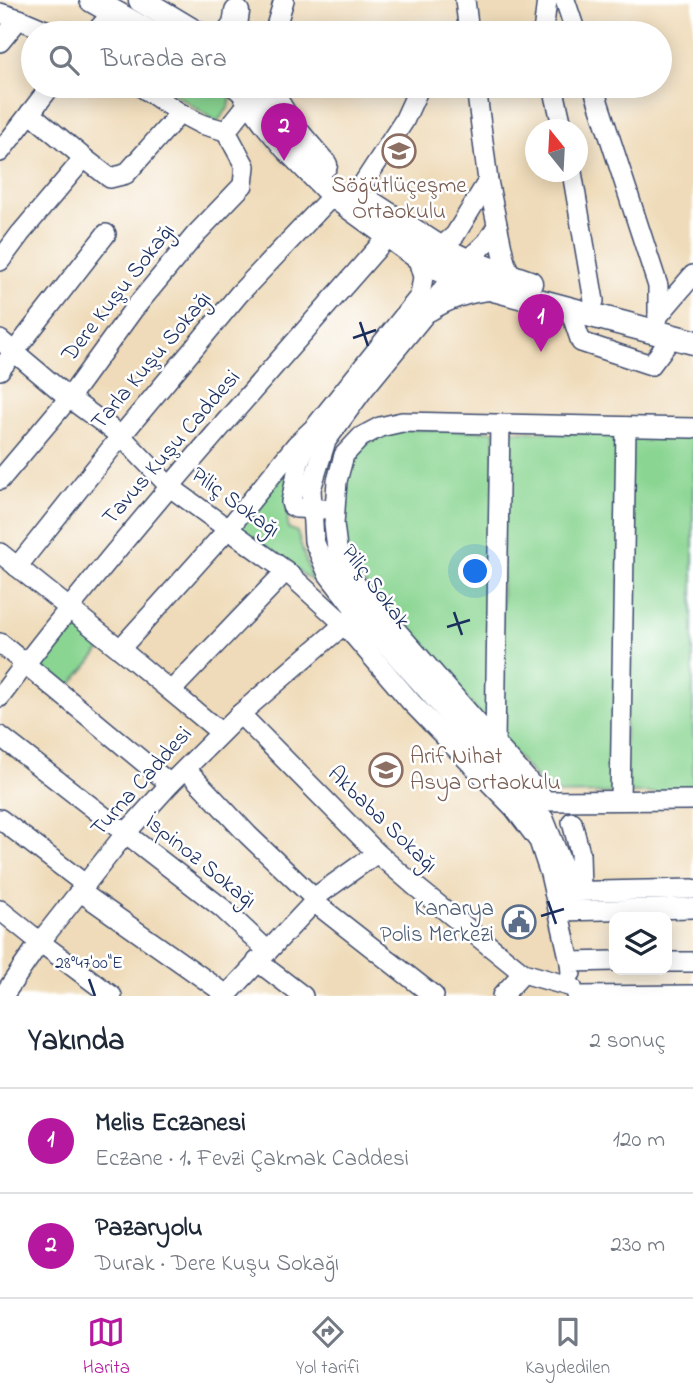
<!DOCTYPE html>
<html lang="tr">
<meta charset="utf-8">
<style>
:root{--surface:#fff;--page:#f2f2f3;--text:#1f2937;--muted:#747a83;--line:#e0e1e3;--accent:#b5179e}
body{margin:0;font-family:"Indie Flower",sans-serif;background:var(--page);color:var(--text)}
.controls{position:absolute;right:21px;bottom:21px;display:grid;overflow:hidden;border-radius:14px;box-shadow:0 4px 18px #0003}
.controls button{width:63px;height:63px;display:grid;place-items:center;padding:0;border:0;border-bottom:2px solid var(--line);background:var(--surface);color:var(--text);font:35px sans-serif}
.compass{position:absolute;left:525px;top:119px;width:63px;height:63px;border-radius:50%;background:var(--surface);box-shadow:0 4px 18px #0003;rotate:342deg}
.you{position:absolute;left:476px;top:572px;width:24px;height:24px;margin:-18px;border:5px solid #fff;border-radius:50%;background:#1a73e8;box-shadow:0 0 0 10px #1a73e833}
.badge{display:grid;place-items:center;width:46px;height:46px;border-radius:50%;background:var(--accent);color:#fff;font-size:23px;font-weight:700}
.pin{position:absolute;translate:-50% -58px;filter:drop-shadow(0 2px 4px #0008)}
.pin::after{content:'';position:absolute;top:37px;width:24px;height:21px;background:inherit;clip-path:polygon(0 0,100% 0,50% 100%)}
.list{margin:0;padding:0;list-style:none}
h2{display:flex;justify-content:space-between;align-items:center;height:91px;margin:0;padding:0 28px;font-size:30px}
h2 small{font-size:23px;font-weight:400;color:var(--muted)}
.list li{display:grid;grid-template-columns:46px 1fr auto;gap:21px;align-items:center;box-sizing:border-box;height:105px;padding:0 28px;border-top:2px solid var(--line)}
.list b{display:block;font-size:26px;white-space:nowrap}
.list p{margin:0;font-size:23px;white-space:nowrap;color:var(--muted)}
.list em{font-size:23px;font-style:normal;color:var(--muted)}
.icon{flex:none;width:38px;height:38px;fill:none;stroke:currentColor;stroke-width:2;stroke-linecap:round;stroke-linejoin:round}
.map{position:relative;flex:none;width:693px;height:996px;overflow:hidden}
.search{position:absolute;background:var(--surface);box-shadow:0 4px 18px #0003;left:21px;right:21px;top:21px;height:77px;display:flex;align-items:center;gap:18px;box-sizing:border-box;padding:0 24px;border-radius:38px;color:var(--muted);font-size:26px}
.sheet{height:301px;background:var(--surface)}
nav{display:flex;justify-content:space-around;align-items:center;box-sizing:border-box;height:98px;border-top:2px solid var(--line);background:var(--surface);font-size:19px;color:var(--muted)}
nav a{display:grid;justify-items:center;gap:4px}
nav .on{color:var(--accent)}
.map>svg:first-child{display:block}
</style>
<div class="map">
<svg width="693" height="996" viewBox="0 0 693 996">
<rect width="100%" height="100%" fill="#fff"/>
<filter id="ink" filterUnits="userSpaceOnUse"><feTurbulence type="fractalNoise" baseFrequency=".0143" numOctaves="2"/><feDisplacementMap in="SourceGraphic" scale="14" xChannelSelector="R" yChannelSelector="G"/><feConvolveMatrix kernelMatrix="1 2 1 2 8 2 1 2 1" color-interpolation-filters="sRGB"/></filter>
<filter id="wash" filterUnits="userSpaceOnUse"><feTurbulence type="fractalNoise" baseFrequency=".00686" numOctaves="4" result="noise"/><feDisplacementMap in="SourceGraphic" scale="28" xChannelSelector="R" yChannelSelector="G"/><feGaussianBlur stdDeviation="1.57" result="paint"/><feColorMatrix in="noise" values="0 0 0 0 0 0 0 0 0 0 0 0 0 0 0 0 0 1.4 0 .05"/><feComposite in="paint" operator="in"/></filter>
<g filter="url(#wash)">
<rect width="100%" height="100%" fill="#efdbb9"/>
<g fill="#8ad592" stroke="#528278" stroke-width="2">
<path d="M163 86H215L231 98 229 107 217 122Z"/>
<path d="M403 429 495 431 490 726 352 569 344 546 342 503 351 459 366 443Z"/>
<path d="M504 431 622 434 616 793 550 794 500 737Z"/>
<path d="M629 434 693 436V793H624Z"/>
<path d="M279 475 289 480 287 502 288 528 297 532 312 581 238 527Z"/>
<path d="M69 623 103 647 64 693 33 668Z"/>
</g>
</g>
<g filter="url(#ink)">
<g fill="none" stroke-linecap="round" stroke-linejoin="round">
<defs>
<g id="minor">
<path d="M465 0 469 33"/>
<path d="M565 0 576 33"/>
<path d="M0 13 19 19 52 33"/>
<path d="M95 33 113 12"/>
<path d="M274 33 284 0"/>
<path d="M543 33 547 0"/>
<path d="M0 42 19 19"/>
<path d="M140 86 180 113 201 124 226 131 250 101"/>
<path d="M476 86 488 181 505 262 512 278"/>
<path d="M553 86 563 130"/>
<path d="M593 86 658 286V316"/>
<path d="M30 113 84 158 110 178 126 174 180 113"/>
<path d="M0 152 51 86"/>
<path d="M572 172 594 301"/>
<path d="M357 193 404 121 420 86"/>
<path d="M440 248 455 235 488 181"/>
<path d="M0 261 20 234 84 158"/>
<path d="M467 261 487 242 497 226"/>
<path d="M452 276 426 313 363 390 326 441 311 489 314 541 328 574 358 613 484 754 544 819 564 869 568 901"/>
<path d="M570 310 581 342 651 365 673 336"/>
<path d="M430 311C450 298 470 292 493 290"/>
<path d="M658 316 693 275"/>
<path d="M0 340 69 398 121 436 170 487 286 571 344 624 411 702 514 808 539 841 550 874 570 962"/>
<path d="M0 370 106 234"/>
<path d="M693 428 402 422 380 427 361 437 344 455 337 481 334 524 337 548 346 573 546 801 693 800"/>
<path d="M308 440 299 462 291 502 292 506 296 508 323 509"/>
<path d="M0 480 69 398 133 310 196 234 243 185 245 166 226 131"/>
<path d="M0 553 120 649 220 732"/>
<path d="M17 567 121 436 239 294 333 195"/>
<path d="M0 643 170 784"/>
<path d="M120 649 229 528 296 445 315 427 420 296 423 277 417 256"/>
<path d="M171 691 286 571"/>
<path d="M0 697C121 537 256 387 388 236"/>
<path d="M240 714 377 853 415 886 523 973 572 987"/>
<path d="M0 736 222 908 268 951"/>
<path d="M495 742 500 424"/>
<path d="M186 769 248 835 314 898"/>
<path d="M620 800 626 427"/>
<path d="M0 819 86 885"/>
<path d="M572 822 580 853 581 891"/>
<path d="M81 892 227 995"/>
<path d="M554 892 693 889"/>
<path d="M314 902 434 996"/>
<path d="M0 910 40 942 112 996"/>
<path d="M559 911 693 908"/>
<path d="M257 961 303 996"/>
<path d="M667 962H693"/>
<path d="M571 973 570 962 614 961"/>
<path d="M3 996 40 942 125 834 170 784 240 714 355 615"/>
<path d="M226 996 314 902V898L377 853"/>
<path d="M502 996 523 973"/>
<path d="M577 996 693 995"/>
</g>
<g id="major">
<path d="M92 0 150 33"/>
<path d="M141 0 196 33"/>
<path d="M229 33 235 25 237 12"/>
<path d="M237 86 242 90 267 124 286 147 333 195 417 256 452 276 497 290 693 342"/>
<path d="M267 86 290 124 325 165"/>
<path d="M372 204 440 248 467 261 530 283"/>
</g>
</defs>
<use href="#minor" stroke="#3b496c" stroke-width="22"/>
<use href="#major" stroke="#3b496c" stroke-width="27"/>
<use href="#minor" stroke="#fff" stroke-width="19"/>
<use href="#major" stroke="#fff" stroke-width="24"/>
</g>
</g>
<path fill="none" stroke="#1b2f5e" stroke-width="2.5" d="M360 322 368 346M353 338 376 330M454 612 462 635M447 627 470 620M548 901 556 924M541 916 564 909M89 979 95 996"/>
<defs>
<symbol id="school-ring" viewBox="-11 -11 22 22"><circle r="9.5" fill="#fff" stroke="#8d6e63" stroke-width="1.5"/><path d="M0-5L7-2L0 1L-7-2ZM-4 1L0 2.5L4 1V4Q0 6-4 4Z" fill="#8d6e63"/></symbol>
<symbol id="civic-ring" viewBox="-11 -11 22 22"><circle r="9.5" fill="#fff" stroke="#5c6f8a" stroke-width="1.5"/><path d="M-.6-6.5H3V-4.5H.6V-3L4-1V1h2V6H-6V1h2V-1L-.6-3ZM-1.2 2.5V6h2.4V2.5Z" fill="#5c6f8a"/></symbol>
</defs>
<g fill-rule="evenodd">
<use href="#school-ring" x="380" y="132" width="38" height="38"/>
<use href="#school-ring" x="367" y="751" width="38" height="38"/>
<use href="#civic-ring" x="500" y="903" width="38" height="38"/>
</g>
<g text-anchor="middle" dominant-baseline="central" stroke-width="5" stroke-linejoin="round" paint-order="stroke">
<g font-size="23" fill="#785e54" stroke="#fff">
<text x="399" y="186">Söğütlüçeşme<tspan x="399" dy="26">Ortaokulu</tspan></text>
<text x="410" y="757" text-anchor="start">Arif Nihat<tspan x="410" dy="26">Asya Ortaokulu</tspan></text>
</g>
<g font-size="23" fill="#1b2f5e" stroke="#fff">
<text transform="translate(119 293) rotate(-52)">Dere Kuşu Sokağı</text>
<text transform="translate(152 361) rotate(-50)">Tarla Kuşu Sokağı</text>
<text transform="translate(172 448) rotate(-49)">Tavus Kuşu Caddesi</text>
<text transform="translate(235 503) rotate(36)">Piliç Sokağı</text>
<text transform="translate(375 587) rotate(53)">Piliç Sokak</text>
<text transform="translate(142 782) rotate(-48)">Turna Caddesi</text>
<text transform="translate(382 820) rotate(44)">Akbaba Sokağı</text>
<text transform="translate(200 862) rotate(39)">İspinoz Sokağı</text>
</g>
<g font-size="23" fill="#4e5e75" stroke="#fff" text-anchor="end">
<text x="494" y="909">Kanarya<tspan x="494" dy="26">Polis Merkezi</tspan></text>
</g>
</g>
<g font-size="18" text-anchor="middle" fill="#1b2f5e" stroke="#fff" stroke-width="5" stroke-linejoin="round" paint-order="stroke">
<text x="89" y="968">28°47'00"E</text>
</g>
</svg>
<div class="controls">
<button><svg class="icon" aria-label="layers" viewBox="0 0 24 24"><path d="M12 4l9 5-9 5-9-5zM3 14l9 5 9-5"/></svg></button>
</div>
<svg class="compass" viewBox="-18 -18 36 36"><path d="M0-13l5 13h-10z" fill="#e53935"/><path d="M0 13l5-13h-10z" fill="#747a83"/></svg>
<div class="you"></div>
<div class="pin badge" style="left:541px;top:352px">1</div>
<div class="pin badge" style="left:284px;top:161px">2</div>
<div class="search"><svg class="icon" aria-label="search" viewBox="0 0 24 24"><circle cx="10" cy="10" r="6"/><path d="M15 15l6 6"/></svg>Burada ara</div>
</div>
<section class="sheet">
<h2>Yakında<small>2 sonuç</small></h2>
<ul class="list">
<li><span class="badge">1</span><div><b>Melis Eczanesi</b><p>Eczane · 1. Fevzi Çakmak Caddesi</p></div><em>120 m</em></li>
<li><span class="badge">2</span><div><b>Pazaryolu</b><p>Durak · Dere Kuşu Sokağı</p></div><em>230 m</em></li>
</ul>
</section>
<nav>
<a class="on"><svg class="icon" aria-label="map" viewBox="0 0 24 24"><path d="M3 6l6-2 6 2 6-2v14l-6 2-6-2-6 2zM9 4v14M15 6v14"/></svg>Harita</a>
<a><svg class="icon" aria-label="directions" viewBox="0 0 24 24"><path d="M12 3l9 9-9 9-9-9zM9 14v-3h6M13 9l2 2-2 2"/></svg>Yol tarifi</a>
<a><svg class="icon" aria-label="saved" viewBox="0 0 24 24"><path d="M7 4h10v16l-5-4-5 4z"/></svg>Kaydedilen</a>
</nav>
